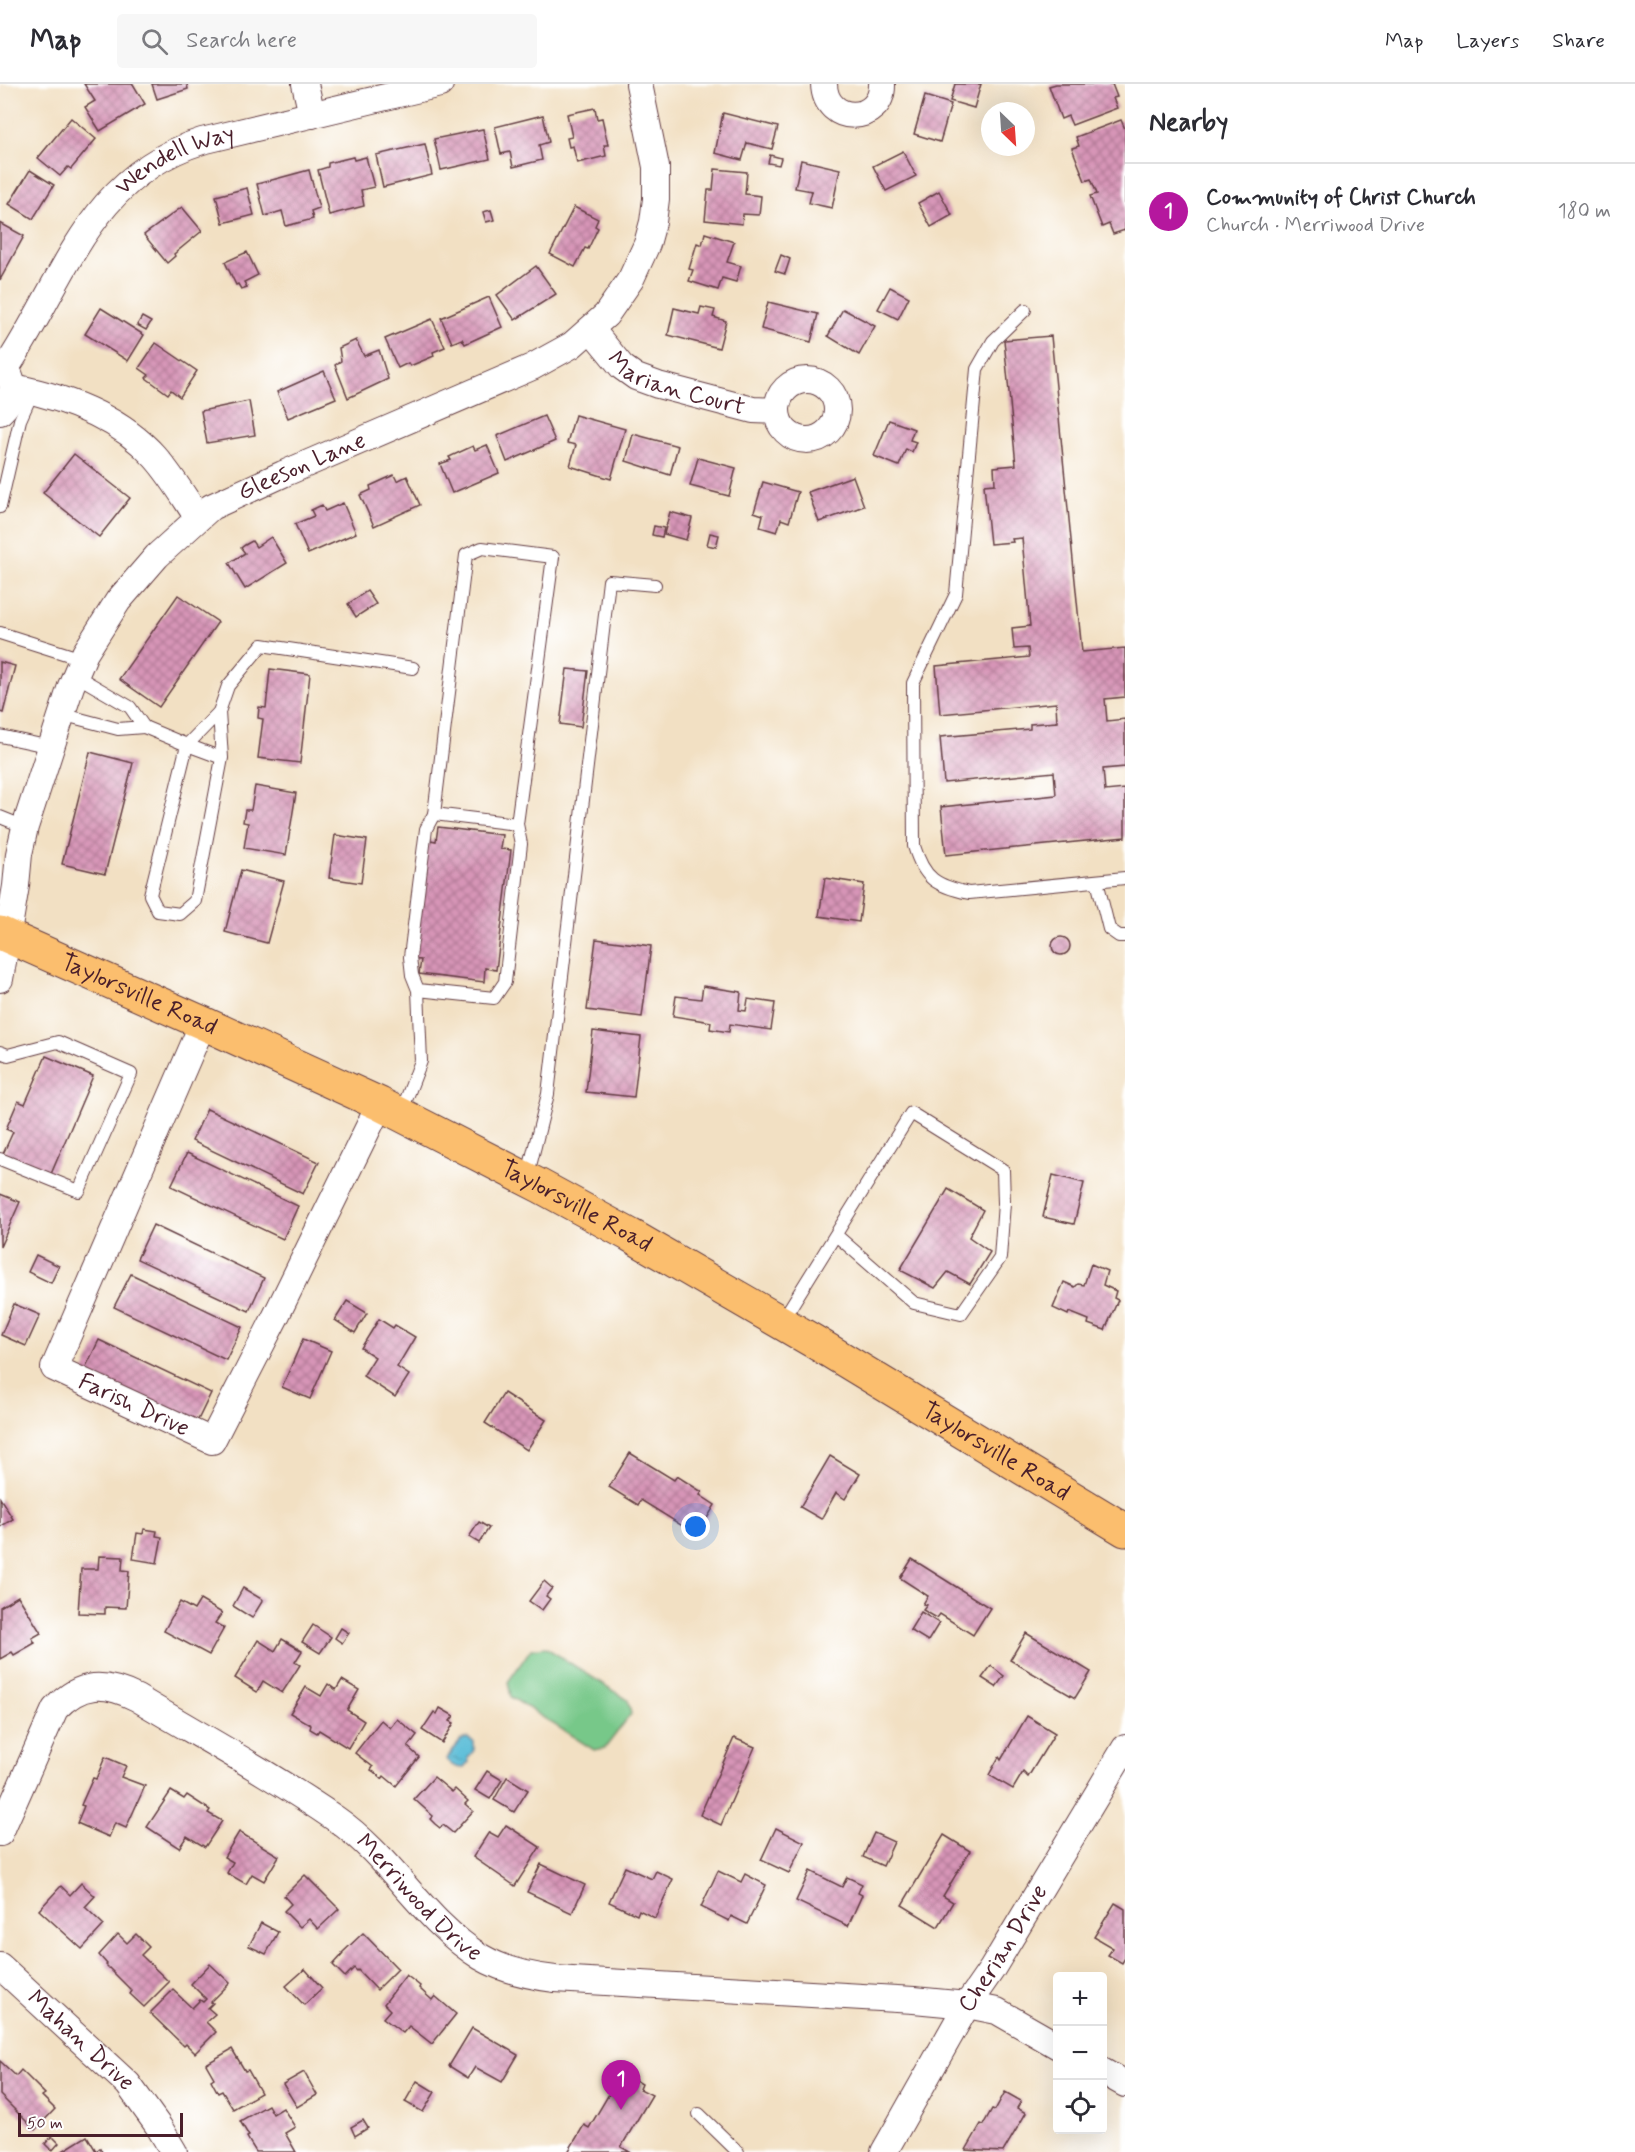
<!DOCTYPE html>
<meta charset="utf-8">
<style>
:root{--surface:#fff;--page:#f7f7f7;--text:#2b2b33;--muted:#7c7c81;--line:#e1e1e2;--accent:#b5179e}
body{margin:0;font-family:Mynerve,sans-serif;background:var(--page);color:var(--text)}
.controls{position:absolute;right:18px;bottom:18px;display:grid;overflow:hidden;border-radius:6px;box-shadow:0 6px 24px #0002}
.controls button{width:54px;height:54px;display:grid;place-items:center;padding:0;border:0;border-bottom:2px solid var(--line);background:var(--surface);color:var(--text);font:30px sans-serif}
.compass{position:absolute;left:981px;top:18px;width:54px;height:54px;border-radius:50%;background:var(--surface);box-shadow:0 6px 24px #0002;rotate:155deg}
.scale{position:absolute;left:18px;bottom:15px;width:165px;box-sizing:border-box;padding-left:6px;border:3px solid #4a1f2b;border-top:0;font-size:16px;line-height:21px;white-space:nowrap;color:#4a1f2b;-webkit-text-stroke:4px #fff;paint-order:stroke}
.you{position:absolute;left:696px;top:1443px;width:21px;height:21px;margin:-15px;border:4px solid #fff;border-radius:50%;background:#1a73e8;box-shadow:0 0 0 9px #1a73e833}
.badge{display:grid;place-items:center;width:39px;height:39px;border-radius:50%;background:var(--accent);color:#fff;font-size:20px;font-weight:700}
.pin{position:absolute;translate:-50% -50px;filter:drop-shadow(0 2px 3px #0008)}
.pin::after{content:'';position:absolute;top:32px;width:21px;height:18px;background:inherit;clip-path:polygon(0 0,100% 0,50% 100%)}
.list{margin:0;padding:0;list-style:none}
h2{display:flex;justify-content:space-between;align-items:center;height:78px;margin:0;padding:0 24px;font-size:26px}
h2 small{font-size:20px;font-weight:400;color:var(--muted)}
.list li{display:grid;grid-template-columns:39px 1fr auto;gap:18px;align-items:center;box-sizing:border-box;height:96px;padding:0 24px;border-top:2px solid var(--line)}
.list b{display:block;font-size:22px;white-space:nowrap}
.list p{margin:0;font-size:20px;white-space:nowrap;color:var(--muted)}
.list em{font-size:20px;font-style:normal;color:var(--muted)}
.icon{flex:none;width:33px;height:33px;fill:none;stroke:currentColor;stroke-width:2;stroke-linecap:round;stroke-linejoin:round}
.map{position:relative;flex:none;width:1125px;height:2068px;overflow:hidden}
header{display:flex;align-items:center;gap:36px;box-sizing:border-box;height:84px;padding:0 30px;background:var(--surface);border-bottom:2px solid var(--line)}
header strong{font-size:28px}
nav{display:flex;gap:33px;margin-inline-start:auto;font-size:21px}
.search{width:420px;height:54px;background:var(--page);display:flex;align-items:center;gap:15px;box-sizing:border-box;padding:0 21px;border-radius:6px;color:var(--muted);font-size:22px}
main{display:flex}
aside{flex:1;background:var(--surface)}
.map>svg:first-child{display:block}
</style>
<header>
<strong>Map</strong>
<div class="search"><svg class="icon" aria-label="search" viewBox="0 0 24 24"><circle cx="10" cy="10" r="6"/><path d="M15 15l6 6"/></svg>Search here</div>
<nav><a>Map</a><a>Layers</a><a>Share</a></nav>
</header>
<main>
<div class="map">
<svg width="1125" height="2068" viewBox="0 0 1125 2068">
<defs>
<pattern id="water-ripples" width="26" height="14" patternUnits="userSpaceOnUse" patternTransform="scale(1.5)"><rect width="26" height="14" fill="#5abdd8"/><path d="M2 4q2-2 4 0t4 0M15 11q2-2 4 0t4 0" fill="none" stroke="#4c99af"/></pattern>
<pattern id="building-cross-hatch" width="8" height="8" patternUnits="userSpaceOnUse" patternTransform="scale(1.5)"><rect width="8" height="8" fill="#d795b7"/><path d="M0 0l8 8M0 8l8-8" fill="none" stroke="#b07995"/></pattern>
</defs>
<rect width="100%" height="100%" fill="#fff"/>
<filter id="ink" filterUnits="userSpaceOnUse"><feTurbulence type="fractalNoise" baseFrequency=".0167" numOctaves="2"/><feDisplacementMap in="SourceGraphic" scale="12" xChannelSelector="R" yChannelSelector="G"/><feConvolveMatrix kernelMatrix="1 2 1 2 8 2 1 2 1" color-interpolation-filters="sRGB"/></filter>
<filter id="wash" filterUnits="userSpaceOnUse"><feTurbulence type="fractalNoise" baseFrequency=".008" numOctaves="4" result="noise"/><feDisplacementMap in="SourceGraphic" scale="24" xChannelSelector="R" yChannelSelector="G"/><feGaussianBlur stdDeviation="1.35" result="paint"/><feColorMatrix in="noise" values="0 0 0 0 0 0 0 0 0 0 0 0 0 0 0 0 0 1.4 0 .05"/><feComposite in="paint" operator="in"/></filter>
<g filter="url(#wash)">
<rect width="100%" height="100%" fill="#f2e0c3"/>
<path fill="#77c889" stroke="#60745a" stroke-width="1.5" d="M545 1563 628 1616 631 1630 605 1664 594 1666 511 1613 508 1598 531 1565Z"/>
<path fill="url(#water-ripples)" stroke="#526e82" stroke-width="1.5" d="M467 1654 474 1658V1666L468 1674 469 1678 464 1684C456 1684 451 1682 447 1675L461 1656Z"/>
<g id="blocks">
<g fill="url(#building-cross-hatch)">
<path d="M84 0H133L145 20 100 47 85 23 95 17Z"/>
<path d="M152 0H187L188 5 157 15Z"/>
<path d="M955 0H981L974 24 950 17Z"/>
<path d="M1056 0H1112L1117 13 1113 14 1117 24 1072 41 1068 32 1061 35 1049 2Z"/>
<path d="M925 12 951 20 940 58 914 50Z"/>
<path d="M595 24 597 35 602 34 608 61H604L606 72 577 79 573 62 569 63 567 54 572 53 567 30Z"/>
<path d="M723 29 778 43 772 65 747 59 742 76 715 69Z"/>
<path d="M543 31 549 58 539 61 542 76 513 83 510 68 501 70 495 43Z"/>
<path d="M71 34 96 55 71 85 68 83 60 92 38 74Z"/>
<path d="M1121 36 1125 45V146L1113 150 1109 140 1102 143 1090 112 1097 110 1091 95 1085 97 1072 64 1079 62 1076 53Z"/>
<path d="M483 45 490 75 441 86 434 55Z"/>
<path d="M425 60 432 91 383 103 376 71Z"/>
<path d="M903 67 916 92 886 107 873 82Z"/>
<path d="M770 71 781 74 779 81 768 79Z"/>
<path d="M353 73 354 76 366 73 374 103 361 106 364 122 329 131 318 86 328 83V79Z"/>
<path d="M801 76 840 85 832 124 809 119 812 107 795 104Z"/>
<path d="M715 85 747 88 745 110 761 112 759 131 743 130 742 140 705 136 708 106H713Z"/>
<path d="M30 86 54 101 33 135 9 120Z"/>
<path d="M309 86 319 124 311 127 313 135 286 142 282 127 265 132 257 100Z"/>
<path d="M247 104 254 131 223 139 216 112Z"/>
<path d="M939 107 952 131 931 143 918 119Z"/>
<path d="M182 123 202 147 174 170 175 172 167 179 144 151Z"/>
<path d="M574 123 598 135 595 142 598 144 588 165 585 164 575 183 550 170Z"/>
<path d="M491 126 494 136 486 138 483 128Z"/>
<path d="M0 139 24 152 0 196Z"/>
<path d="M705 149 734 158 727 178 741 182 736 198 722 194 718 206 689 197 693 186 689 185 697 159 702 161Z"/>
<path d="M247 168 258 191 244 198 247 203 241 205 238 200 236 201 225 178Z"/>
<path d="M781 171 790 175 785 190 775 187Z"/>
<path d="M536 182 556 210 515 236 497 211Z"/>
<path d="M890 203 909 213 898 235 878 225Z"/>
<path d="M489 213 502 243 465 260 462 255 452 259 441 234Z"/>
<path d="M768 218 818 230 811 258 761 245Z"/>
<path d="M701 223 715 226 713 233 726 237 719 264 668 251 674 224 699 230Z"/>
<path d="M101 224 144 251 128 277 85 250Z"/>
<path d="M843 225 875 242 859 271 828 252Z"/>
<path d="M142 233 151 238 146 246 137 241Z"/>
<path d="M432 235 445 263 433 268 434 272 410 282 408 279 398 284 385 255Z"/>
<path d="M1051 252 1082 568 1125 564V613L1105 615 1107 637 1125 635V683L1103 685 1105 707 1125 705V753L946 771 941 723 1056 711 1054 688 944 699 940 653 1030 645V640L1057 638 1056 619 940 630 936 582 1029 573 1028 564 1014 565 1012 544 1030 542 1022 454 1012 455 1013 458 990 460 984 401 995 400 994 383 1016 381 1004 256Z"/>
<path d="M356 256 364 272 379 266 388 295 348 314 335 281 341 277 339 264Z"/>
<path d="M156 259 197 287 180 313 171 306 168 310 146 294 149 291 139 284Z"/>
<path d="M324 287 336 314 288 334 277 308Z"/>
<path d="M249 317 255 351 207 359 201 327Z"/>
<path d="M575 331 625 345 611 395 570 382 576 361 567 359Z"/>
<path d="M544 332 555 357 507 378 497 352Z"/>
<path d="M889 336 914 345 910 356 916 358 912 368 906 365 899 382 874 372Z"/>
<path d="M633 350 678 362 670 391 626 377Z"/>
<path d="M487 361 499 389 452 409 440 380 451 376 449 373 473 362 475 366Z"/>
<path d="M74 370 130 414 99 453 43 409Z"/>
<path d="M698 374 736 384 729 412 690 402Z"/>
<path d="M394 391 397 397 407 392 420 421 374 442 360 411 371 406 370 402Z"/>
<path d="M853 392 864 422 819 438 808 408Z"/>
<path d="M763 398 798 408 789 438 781 435 777 448 760 443 763 431 754 428Z"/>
<path d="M343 419 356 449 308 470 295 440 314 432 311 426 322 421 325 427Z"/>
<path d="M670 428 692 434 686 456 664 450Z"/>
<path d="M654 442 664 444 662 453 652 451Z"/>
<path d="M710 449 719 451 716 463 707 461Z"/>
<path d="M271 453 287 479 245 505 229 479 245 469 241 464 245 461 252 457 256 463Z"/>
<path d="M367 507 376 520 356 533 348 520Z"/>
<path d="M178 511 218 538 159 623 119 595Z"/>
<path d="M0 578 15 582 3 629 0 628Z"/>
<path d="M270 585 310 590 300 679 258 674 263 635 258 634 259 623 266 624Z"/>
<path d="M567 585 588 587 581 643 560 640Z"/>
<path d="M90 668 133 679 105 790 62 780Z"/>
<path d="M255 702 296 709 286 771 244 764 248 739 243 738 245 726H251Z"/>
<path d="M438 743 502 751 500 765 511 766 496 886 485 884 484 898 419 890 421 876 410 875 425 755 436 757Z"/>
<path d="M335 751 367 756 361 799 329 794Z"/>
<path d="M241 786 284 797 267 859 225 848Z"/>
<path d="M825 794 864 800 859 838 819 832Z"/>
<circle cx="1061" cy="862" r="9"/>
<path d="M596 855 651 862 642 933 587 926Z"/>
<path d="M703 902 741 908 739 926 746 927 748 915 775 919 771 946 730 940 729 948 710 945 711 938 673 932 676 912 701 915Z"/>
<path d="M593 947 641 953 634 1013 586 1008Z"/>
<path d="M46 972 93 992 51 1090 3 1070 13 1048 6 1045 18 1017 25 1020Z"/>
<path d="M207 1025 319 1078 303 1110 192 1057Z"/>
<path d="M187 1069 298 1122 283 1155 171 1102Z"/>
<path d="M1053 1091 1084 1099 1074 1140 1043 1133Z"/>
<path d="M948 1105 983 1126 969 1153 990 1168 970 1200 948 1188 935 1204 900 1186Z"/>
<path d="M0 1110 20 1118 0 1163Z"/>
<path d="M153 1141 264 1194 249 1227 137 1175Z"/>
<path d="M36 1171 59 1182 51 1199 28 1188Z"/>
<path d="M1091 1180 1107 1187 1103 1201 1116 1207 1114 1214 1118 1216 1105 1246 1088 1240 1089 1236 1069 1228 1068 1231 1053 1224 1064 1198 1075 1203 1078 1200 1084 1201Z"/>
<path d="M131 1190 242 1243 226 1276 114 1223Z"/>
<path d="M347 1217 367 1229 355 1249 335 1236Z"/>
<path d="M14 1220 40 1231 26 1262 1 1251Z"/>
<path d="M379 1235 393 1244 395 1241 415 1253 397 1283 409 1291 395 1313 363 1292 375 1273 361 1264Z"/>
<path d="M303 1255 331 1267 310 1315 282 1303Z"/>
<path d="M99 1256 211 1309 195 1342 83 1289Z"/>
<path d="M504 1309 546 1336 527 1366 485 1339Z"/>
<path d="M630 1369 674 1396 677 1392 702 1408 700 1411 715 1421 697 1451 641 1416 638 1421 609 1403Z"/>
<path d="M830 1372 860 1390 845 1415 836 1409 821 1435 800 1423Z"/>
<path d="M0 1414 13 1435 0 1443Z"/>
<path d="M479 1438 489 1444 479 1459 469 1453Z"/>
<path d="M144 1445 157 1447 156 1452 162 1453 157 1479 133 1475 137 1449 143 1450Z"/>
<path d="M99 1472 123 1473 122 1486 129 1487 126 1524 105 1523V1530L78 1529 81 1485H98Z"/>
<path d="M912 1475 990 1524 973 1551 940 1530 937 1534 923 1526 927 1521 923 1520 928 1512 900 1494Z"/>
<path d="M544 1497 552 1504 546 1512 550 1515 542 1526 529 1517Z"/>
<path d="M243 1504 263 1516 252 1534 233 1522Z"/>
<path d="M18 1512 41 1549 32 1554 35 1559 14 1571 12 1568 0 1575V1523Z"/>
<path d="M200 1516 222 1529 215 1539 224 1544 209 1571 164 1547 180 1518 194 1526Z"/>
<path d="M921 1528 939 1539 928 1557 910 1546Z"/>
<path d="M313 1541 331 1553 320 1569 302 1558Z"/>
<path d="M341 1544 349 1549 342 1559 335 1554Z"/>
<path d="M1026 1549 1091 1588 1075 1614 1010 1576Z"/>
<path d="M282 1555 302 1567 295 1578 300 1581 282 1609 263 1597 257 1608 235 1594 258 1556 275 1567Z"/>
<path d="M991 1582 1004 1592 996 1603 982 1594Z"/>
<path d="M342 1596 359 1606 347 1626 364 1637 348 1664 319 1646 317 1649 310 1645 311 1641 290 1629 306 1603 321 1612 328 1600 336 1606Z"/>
<path d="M440 1624 454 1632 450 1637 454 1639 442 1659 422 1646 434 1628 437 1630Z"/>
<path d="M1027 1632 1055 1649 1028 1693 1023 1688 1013 1705 989 1691 999 1673 1001 1676Z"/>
<path d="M397 1635 417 1651 408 1663 419 1673 396 1702 384 1692 382 1695 374 1688 371 1686 373 1683 355 1669 381 1636 390 1644Z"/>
<path d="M734 1654 755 1663 721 1741 700 1731Z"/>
<path d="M105 1673 126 1682 121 1693 145 1702 126 1744 115 1739 109 1753 77 1739 84 1722 81 1721 93 1694 96 1695Z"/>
<path d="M487 1687 502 1696 490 1715 475 1706Z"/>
<path d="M434 1693 452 1708 455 1705 468 1717 465 1720 473 1727 453 1749 443 1741 440 1744 435 1740 430 1735 433 1732 414 1715Z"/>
<path d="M507 1693 528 1706 514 1728 494 1716Z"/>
<path d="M171 1707 184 1715 187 1711 210 1726 208 1729 222 1737 205 1763 187 1752 179 1764 147 1743Z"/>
<path d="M506 1741 540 1763 515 1802 473 1773 489 1748 498 1753Z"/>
<path d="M776 1744 804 1758 789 1789 761 1776Z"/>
<path d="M239 1748 279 1772 264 1797 252 1790 246 1800 227 1789 233 1778 224 1773Z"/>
<path d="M874 1749 894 1758 883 1782 863 1773Z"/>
<path d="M944 1751 970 1767 943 1812 953 1818 938 1843 902 1821Z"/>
<path d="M541 1780 585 1801 572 1829 527 1808Z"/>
<path d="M625 1783 652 1795 656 1787 673 1795 655 1834 639 1826 637 1831 609 1818Z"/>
<path d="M718 1787 741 1798 745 1790 766 1801 747 1840 731 1832 729 1837 701 1823Z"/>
<path d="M810 1787 842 1803 847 1793 862 1800 858 1809 862 1811 848 1842 796 1817Z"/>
<path d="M305 1791 339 1825 318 1845 309 1835 300 1843 284 1827 291 1820 284 1812Z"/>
<path d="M81 1799 95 1812 85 1823 104 1841 82 1865 39 1826 61 1802 70 1811Z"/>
<path d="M1115 1819 1125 1825V1874L1122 1879 1108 1871 1113 1864 1094 1853Z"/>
<path d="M261 1839 278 1848 266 1870 249 1862Z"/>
<path d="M363 1849 398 1885 377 1906 358 1886 357 1887 354 1884 345 1893 333 1881 343 1870 342 1869Z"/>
<path d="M118 1850 127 1859 136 1850 149 1863 141 1871 169 1898 144 1923 130 1910 132 1907 106 1881 107 1880 99 1871Z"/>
<path d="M210 1880 230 1899 211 1918 213 1919 208 1924 215 1930 206 1938 216 1948 195 1969 186 1960 184 1962 150 1929 173 1906 192 1924 200 1916 203 1918 206 1915 191 1900Z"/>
<path d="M305 1885 322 1904 304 1921 286 1902Z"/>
<path d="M406 1891 420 1902 419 1904 432 1916 435 1912 456 1930 432 1960 409 1942 403 1949 383 1934 390 1926 384 1920Z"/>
<path d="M472 1944 518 1971 502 1998 475 1983 468 1994 449 1982Z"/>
<path d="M232 1965 245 1987 248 1986 261 2009 233 2025 222 2007 218 2009 211 1996 214 1994 206 1980Z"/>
<path d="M0 1977 16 1992 21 1986 45 2010 42 2012 55 2025 35 2046 0 2011Z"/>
<path d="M304 1988 317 2011 297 2023 283 2000Z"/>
<path d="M622 1988 642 2000 640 2005 652 2011 621 2063 630 2068H568L584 2041 589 2044Z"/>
<path d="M417 1997 435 2008 423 2028 405 2018Z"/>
<path d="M1005 2008 1021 2017 1017 2024 1026 2029 1003 2068 966 2066 981 2040 983 2041 992 2025 995 2026Z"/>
<path d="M268 2021 273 2030 283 2024 295 2043 285 2049 296 2068H256L251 2060 247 2053 249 2052 240 2037Z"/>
<path d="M363 2036 368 2044 355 2052 351 2043Z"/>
<path d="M52 2052 59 2059 52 2067 45 2060Z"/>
<path d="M87 2052 96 2067 100 2064 102 2068H61Z"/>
</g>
</g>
</g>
<g filter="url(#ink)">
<use href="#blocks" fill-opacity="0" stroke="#633c42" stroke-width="1.5"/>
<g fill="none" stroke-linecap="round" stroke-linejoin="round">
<defs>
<g id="service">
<path d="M1025 226 993 257 977 285 956 510 913 599 914 762C924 795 936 802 969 809L1125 794"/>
<path d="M0 423 20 336 33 307"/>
<path d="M0 549 82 575"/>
<path d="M219 628 228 602 262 561 413 584"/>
<path d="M61 630 118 645 144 643 130 623 75 591"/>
<path d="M144 643 187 661 150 811 158 827 180 830 195 817 222 674 219 628 187 661 222 674"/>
<path d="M0 652 51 663"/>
<path d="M434 730 517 740"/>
<path d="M0 733 25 743"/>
<path d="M1097 797 1109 845 1119 852H1125"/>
<path d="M0 968 8 971 58 958 131 990 79 1107 0 1075"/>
<path d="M401 1029 421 977 418 906 412 891 410 873 426 745 434 730 466 471 482 464 553 473 517 740 521 760 505 898 494 914 418 906"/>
<path d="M527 1094 548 1010 609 497 655 501"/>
<path d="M782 1237 911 1029 1003 1086 1004 1119 1000 1174 961 1230 914 1219 836 1151"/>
<path d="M699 2030 738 2068"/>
</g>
<g id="minor">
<path d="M305 0 312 31"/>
<path d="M824 0C825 42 883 40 882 0"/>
<path id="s1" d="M591 245 622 283 636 293 658 301 753 326 777 327"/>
<path id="s2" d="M6 284C65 196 89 92 202 57L440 0"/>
<circle cx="807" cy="326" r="30"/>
<path d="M13 303C64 313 119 333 155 373 172 392 184 413 198 434"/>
<path d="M0 328C12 317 16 302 8 288"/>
<path id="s3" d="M0 895 16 802 19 770 25 743 71 602 85 569 118 517 157 472 211 423 283 390 532 283 572 261 606 231 631 195 647 160 653 138 656 115V83L639 0"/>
<path id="s4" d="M203 939 54 1284 212 1357 276 1232 380 1020"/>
<path id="s5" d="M0 1749 55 1625C81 1597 105 1598 137 1614 204 1654 272 1691 336 1735 391 1773 424 1838 481 1873 503 1886 530 1892 555 1895L914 1916 967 1921 997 1927 1058 1962"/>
<path id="s6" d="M0 1882 128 2000 159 2043 174 2068"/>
<path d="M1102 1987 1125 2000"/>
<path id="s7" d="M884 2068 967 1921 992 1885 1125 1664"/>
</g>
<g id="primary">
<path id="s8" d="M0 849 203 939 380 1020 540 1102 630 1151 813 1257 1125 1446"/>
</g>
</defs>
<use href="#service" stroke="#633c42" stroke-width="14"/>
<use href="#minor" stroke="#633c42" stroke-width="28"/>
<use href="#primary" stroke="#633c42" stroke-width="35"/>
<use href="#service" stroke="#fff" stroke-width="12"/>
<use href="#minor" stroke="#fff" stroke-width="26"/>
<use href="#primary" stroke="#fbbe6e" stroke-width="33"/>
</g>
</g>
<g text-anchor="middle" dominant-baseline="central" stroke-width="6" stroke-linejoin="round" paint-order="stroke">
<g font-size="24" fill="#4a1f2b" stroke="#fff">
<text stroke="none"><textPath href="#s2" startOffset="276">Wendell Way</textPath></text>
<text stroke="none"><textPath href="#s1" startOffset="106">Marian Court</textPath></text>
<text stroke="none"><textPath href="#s3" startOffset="632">Gleeson Lane</textPath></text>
<text stroke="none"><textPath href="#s8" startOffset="152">Taylorsville Road</textPath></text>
<text stroke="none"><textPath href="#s8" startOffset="638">Taylorsville Road</textPath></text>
<text stroke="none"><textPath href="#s4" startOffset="464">Farish Drive</textPath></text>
<text stroke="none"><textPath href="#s8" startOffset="1124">Taylorsville Road</textPath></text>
<text stroke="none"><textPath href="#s5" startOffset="574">Merriwood Drive</textPath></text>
<text stroke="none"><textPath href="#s7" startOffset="236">Cherian Drive</textPath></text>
<text stroke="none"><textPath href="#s6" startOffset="110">Mahan Drive</textPath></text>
</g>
</g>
</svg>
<div class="controls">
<button>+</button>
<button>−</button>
<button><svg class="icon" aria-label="locate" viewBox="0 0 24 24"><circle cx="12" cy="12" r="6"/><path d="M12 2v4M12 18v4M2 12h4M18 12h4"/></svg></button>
</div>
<svg class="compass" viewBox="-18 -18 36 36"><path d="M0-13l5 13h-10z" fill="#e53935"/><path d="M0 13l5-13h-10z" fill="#7c7c81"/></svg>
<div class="scale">50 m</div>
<div class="you"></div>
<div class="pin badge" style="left:621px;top:2026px">1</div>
</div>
<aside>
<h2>Nearby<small></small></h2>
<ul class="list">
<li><span class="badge">1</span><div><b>Community of Christ Church</b><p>Church · Merriwood Drive</p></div><em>180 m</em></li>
</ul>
</aside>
</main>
